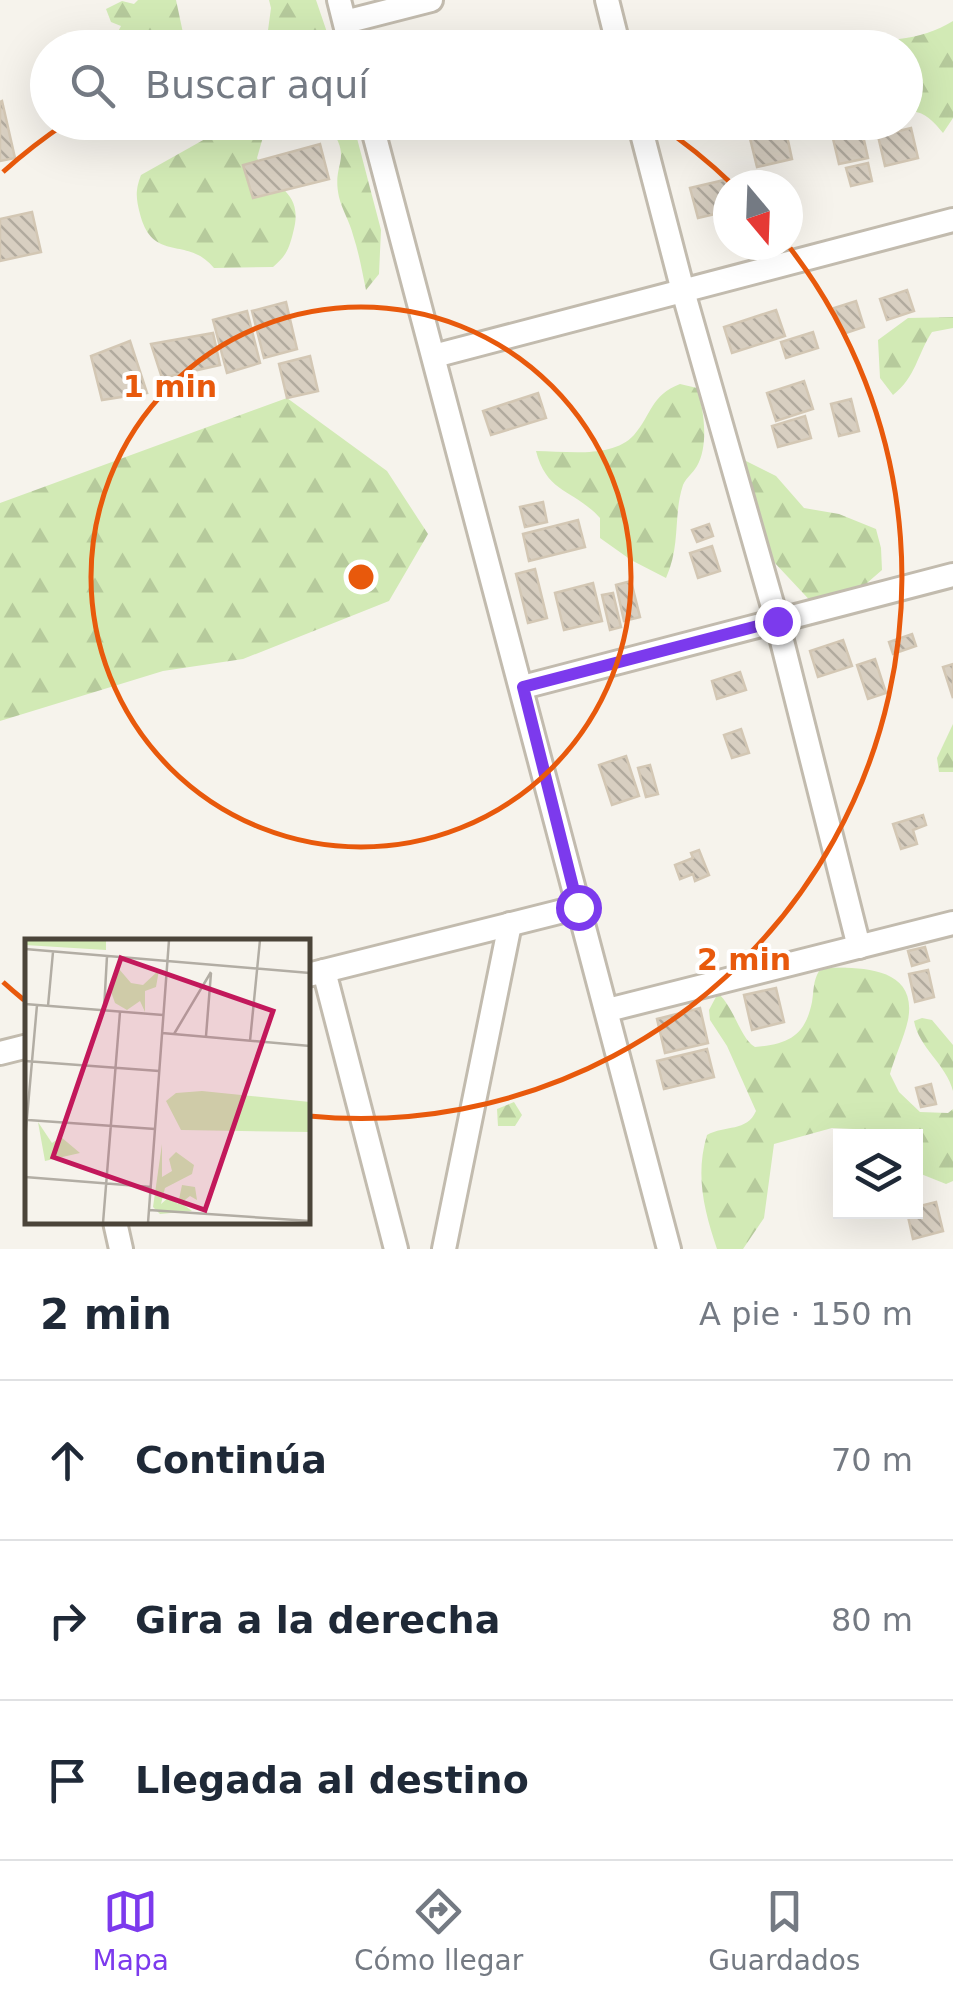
<!DOCTYPE html>
<html lang="es">
<meta charset="utf-8">
<style>
:root{--surface:#fff;--page:#f6f6f7;--text:#1f2937;--muted:#747a83;--line:#e0e1e3;--accent:#7c3aed}
body{margin:0;font-family:"DejaVu Sans",sans-serif;background:var(--page);color:var(--text)}
.controls{position:absolute;right:30px;bottom:30px;display:grid;overflow:hidden;border-radius:0px;box-shadow:0 10px 40px #0002}
.controls button{width:90px;height:90px;display:grid;place-items:center;padding:0;border:0;border-bottom:2px solid var(--line);background:var(--surface);color:var(--text);font:50px sans-serif}
.compass{position:absolute;left:713px;top:170px;width:90px;height:90px;border-radius:50%;background:var(--surface);box-shadow:0 10px 40px #0002;rotate:161deg}
.stop{position:absolute;width:30px;height:30px;margin:-22px;border:8px solid #7c3aed;border-radius:50%;background:#fff}
.stop.end{background:#7c3aed;border-color:#fff;box-shadow:0 2px 10px #0008}
.list{margin:0;padding:0;list-style:none}
h2{display:flex;justify-content:space-between;align-items:center;height:130px;margin:0;padding:0 40px;font-size:42px}
h2 small{font-size:32px;font-weight:400;color:var(--muted)}
.list li{display:grid;grid-template-columns:65px 1fr auto;gap:30px;align-items:center;box-sizing:border-box;height:160px;padding:0 40px;border-top:2px solid var(--line)}
.list b{display:block;font-size:38px;white-space:nowrap}
.list em{font-size:32px;font-style:normal;color:var(--muted)}
.icon{flex:none;width:55px;height:55px;fill:none;stroke:currentColor;stroke-width:2;stroke-linecap:round;stroke-linejoin:round}
.map{position:relative;flex:none;width:953px;height:1249px;overflow:hidden}
.search{position:absolute;background:var(--surface);box-shadow:0 10px 40px #0002;left:30px;right:30px;top:30px;height:110px;display:flex;align-items:center;gap:25px;box-sizing:border-box;padding:0 35px;border-radius:55px;color:var(--muted);font-size:38px}
.sheet{height:610px;background:var(--surface)}
nav{display:flex;justify-content:space-around;align-items:center;box-sizing:border-box;height:140px;border-top:2px solid var(--line);background:var(--surface);font-size:28px;color:var(--muted)}
nav a{display:grid;justify-items:center;gap:5px}
nav .on{color:var(--accent)}
.map>svg:first-child{display:block}
</style>
<div class="map">
<svg width="953" height="1249" viewBox="0 0 953 1249">
<defs>
<pattern id="forest-firs" width="22" height="20" patternUnits="userSpaceOnUse" patternTransform="scale(2.5)"><rect width="22" height="20" fill="#d2eab5"/><path d="M5 1l3.5 6h-7zM16 11l3.5 6h-7z" fill="#b6ca9c"/></pattern>
<pattern id="building-back-hatch" width="6" height="6" patternUnits="userSpaceOnUse" patternTransform="scale(2.5)"><rect width="6" height="6" fill="#d8cfc1"/><path d="M-1 5l2 2M0 0l6 6M5-1l2 2" fill="none" stroke="#b1aa9e"/></pattern>
</defs>
<rect width="100%" height="100%" fill="#f6f3ec"/>
<g fill="url(#forest-firs)">
<path d="M138 0H176L186 47H110L121 26 111 22 106 9 122 1 134 4Z"/>
<path d="M269 0H316L332 47H258L266 45 271 8Z"/>
<path d="M953 21V118L943 133C933 121 923 109 906 112V48L835 47C856 38 878 42 899 39 918 37 937 31 953 21Z"/>
<path d="M221 123H267L257 158C274 191 305 190 293 233 289 249 286 256 273 267L214 268C187 235 153 264 140 214 136 198 135 191 141 175L221 130Z"/>
<path d="M327 123H353L381 230 379 274 366 290C362 271 359 253 353 235 350 222 342 210 339 197 331 161 355 161 327 123Z"/>
<path d="M953 317V328L932 332C917 355 916 377 893 395L880 378 878 340 908 318Z"/>
<path d="M680 384 697 388C704 410 709 445 697 466 693 473 686 478 683 485 673 515 681 545 666 578L631 560 600 538V518C574 489 547 494 536 451 566 451 612 459 634 435 652 414 651 395 680 384Z"/>
<path d="M287 398 387 471 428 534 389 601 243 659 163 671 0 721V503Z"/>
<path d="M744 460 776 476 804 508 839 514 876 529 881 548 882 570 867 583 855 601 817 608 759 546 744 538Z"/>
<path d="M953 724V772H939L937 758Z"/>
<path d="M828 968C863 967 918 968 908 1020 904 1038 895 1056 890 1074L899 1092 920 1112 948 1113 953 1109V1181L946 1184 916 1172V1136H869L853 1129 832 1128 774 1144 764 1218 743 1249H717C704 1210 695 1175 707 1135 725 1125 747 1132 756 1111L727 1046 710 1020 709 1010 718 993C735 1009 740 1038 755 1047 789 1044 805 1036 812 1002 814 990 813 981 819 971Z"/>
<path d="M922 1018 932 1020 953 1045V1091C946 1064 919 1048 914 1021Z"/>
<path d="M514 1102 522 1115 515 1126H498L497 1109Z"/>
</g>
<g fill="url(#building-back-hatch)" stroke="#d3c7b4" stroke-width="2.5">
<path d="M2 101 15 158 0 161V102Z"/>
<path d="M746 122H784L792 159 757 167Z"/>
<path d="M847 122H860L868 158 839 164 830 126Z"/>
<path d="M911 128 918 158 885 166 878 136Z"/>
<path d="M320 144 329 179 253 198 243 165Z"/>
<path d="M868 163 872 181 851 186 846 168Z"/>
<path d="M728 179V211L698 218 690 188Z"/>
<path d="M32 212 41 252 0 261V219Z"/>
<path d="M907 290 914 311 887 320 880 299Z"/>
<path d="M856 301 864 327 843 334 834 308Z"/>
<path d="M286 302 297 349 264 358 252 311Z"/>
<path d="M776 310 785 336 732 353 724 327Z"/>
<path d="M247 311 260 363 227 373 213 320Z"/>
<path d="M813 332 818 348 786 358 781 342Z"/>
<path d="M213 333 220 365 162 378 151 344Z"/>
<path d="M130 341 147 393 102 400 91 356Z"/>
<path d="M310 356 318 391 287 398 279 364Z"/>
<path d="M804 381 813 409 776 421 767 393Z"/>
<path d="M538 393 546 418 491 435 483 411Z"/>
<path d="M851 399 859 431 839 436 831 404Z"/>
<path d="M805 416 811 438 778 447 772 426Z"/>
<path d="M543 502 547 522 525 527 520 507Z"/>
<path d="M578 520 585 547 529 561 523 534Z"/>
<path d="M709 524 713 536 697 542 692 530Z"/>
<path d="M712 546 720 571 698 578 690 553Z"/>
<path d="M535 569 547 618 528 623 516 574Z"/>
<path d="M631 581 640 617 624 621 616 585Z"/>
<path d="M593 583 602 621 564 630 555 593Z"/>
<path d="M613 593 621 627 610 630 602 595Z"/>
<path d="M912 634 916 646 893 654 889 642Z"/>
<path d="M843 640 852 666 818 677 810 651Z"/>
<path d="M875 659 886 693 868 699 857 665Z"/>
<path d="M953 664V698L943 667Z"/>
<path d="M740 672 746 690 717 699 712 681Z"/>
<path d="M741 729 749 753 732 758 724 735Z"/>
<path d="M626 756 639 796 612 805 599 765Z"/>
<path d="M650 765 658 794 646 797 638 768Z"/>
<path d="M923 815 926 825 913 830 917 844 901 849 893 824Z"/>
<path d="M699 850 709 875 695 881 693 874 680 879 675 865 693 858 691 853Z"/>
<path d="M925 947 929 961 912 966 908 951Z"/>
<path d="M928 970 934 997 915 1002 909 974Z"/>
<path d="M776 988 784 1022 752 1030 744 995Z"/>
<path d="M700 1008 708 1043 665 1053 657 1019Z"/>
<path d="M707 1049 714 1077 664 1089 657 1061Z"/>
<path d="M931 1084 936 1104 921 1107 916 1088Z"/>
<path d="M936 1202 943 1231 913 1239 907 1212H916V1207Z"/>
</g>
<g fill="none" stroke-linecap="round" stroke-linejoin="round">
<defs>
<g id="minor">
<path d="M339 0 351 48"/>
<path d="M607 0 619 48"/>
<path d="M345 22 431 0"/>
<path d="M371 122 669 1249"/>
<path d="M639 122 683 291 777 621 859 947"/>
<path d="M434 356 953 220"/>
<path d="M523 687 953 575"/>
<path d="M324 971 396 1249"/>
<path d="M308 975 579 907"/>
<path d="M608 1010 953 923"/>
<path d="M0 1053 28 1046"/>
<path d="M115 1222 121 1249"/>
<path d="M444 1249 510 924"/>
</g>
</defs>
<use href="#minor" stroke="#c2bbae" stroke-width="28"/>
<use href="#minor" stroke="#fff" stroke-width="22"/>
</g>
<g fill="none" stroke-linecap="round" stroke-linejoin="round">
<path stroke="#7c3aed" stroke-width="12" d="M578 907 523 687 777 621"/>
</g>
<g fill="none" stroke="#e8590c" stroke-width="5">
<circle cx="361" cy="577" r="270"/>
<path d="M24 1000A541 541 0 0 1 3 982M3 172A541 541 0 0 1 66 123M253 47A541 541 0 0 1 469 47M656 123A541 541 0 0 1 733 185M790 248A541 541 0 0 1 309 1116"/>
</g>
<g transform="translate(25 939)">
<rect width="285" height="285" fill="#f6f3ec"/>
<path d="M0 1H81V11L0 6ZM94 30 106 44 118 46 134 31 131 48 120 52V73L115 62 102 71 90 64 84 47ZM177 152 285 163V193L156 191 141 162 151 154ZM13 183 27 204 36 198 55 214 20 222ZM137 205V238L147 232 144 220 151 213 169 226 167 235 140 249 136 265 144 258 153 265 157 246 170 248 172 261 165 257 156 264 167 272 135 275 128 268Z" fill="#d2eab5"/>
<path fill="none" stroke="#b2ada4" stroke-width="2.5" d="M0 10 285 34M0 65 138 76M23 67 28 13M79 71 82 17M137 94 285 107M149 95 186 33M181 97 186 34M225 102 235 1M0 122 134 132M3 181 130 190M0 201 12 66M0 238 126 248M124 271 285 282M78 284 95 73M123 284 144 1"/>
<path fill="#c2185b" fill-opacity="0.15" stroke="#c2185b" stroke-width="5" d="M96 19 248 72 180 271 28 218Z"/>
<rect width="285" height="285" fill="none" stroke="#4b4439" stroke-width="5"/>
</g>
<circle cx="361" cy="577" r="15" fill="#e8590c" stroke="#fff" stroke-width="5"/>
<g font-size="30" text-anchor="middle" font-weight="bold" fill="#e8590c" stroke="#fff" stroke-width="8" stroke-linejoin="round" paint-order="stroke">
<text x="170" y="397">1 min</text>
<text x="744" y="970">2 min</text>
</g>
</svg>
<div class="controls">
<button><svg class="icon" aria-label="layers" viewBox="0 0 24 24"><path d="M12 4l9 5-9 5-9-5zM3 14l9 5 9-5"/></svg></button>
</div>
<svg class="compass" viewBox="-18 -18 36 36"><path d="M0-13l5 13h-10z" fill="#e53935"/><path d="M0 13l5-13h-10z" fill="#747a83"/></svg>
<div class="stop" style="left:578px;top:907px"></div>
<div class="stop end" style="left:777px;top:621px"></div>
<div class="search"><svg class="icon" aria-label="search" viewBox="0 0 24 24"><circle cx="10" cy="10" r="6"/><path d="M15 15l6 6"/></svg>Buscar aquí</div>
</div>
<section class="sheet">
<h2>2 min<small>A pie · 150 m</small></h2>
<ul class="list">
<li><svg class="icon" aria-label="ahead" viewBox="0 0 24 24"><path d="M12 20V5M6 11l6-6 6 6"/></svg><div><b>Continúa</b></div><em>70 m</em></li>
<li><svg class="icon" aria-label="right" viewBox="0 0 24 24"><path d="M7 20v-9h11M14 6l5 5-5 5"/></svg><div><b>Gira a la derecha</b></div><em>80 m</em></li>
<li><svg class="icon" aria-label="arrive" viewBox="0 0 24 24"><path d="M6 21V4h12l-3 4 3 4H6"/></svg><div><b>Llegada al destino</b></div></li>
</ul>
</section>
<nav>
<a class="on"><svg class="icon" aria-label="map" viewBox="0 0 24 24"><path d="M3 6l6-2 6 2 6-2v14l-6 2-6-2-6 2zM9 4v14M15 6v14"/></svg>Mapa</a>
<a><svg class="icon" aria-label="directions" viewBox="0 0 24 24"><path d="M12 3l9 9-9 9-9-9zM9 14v-3h6M13 9l2 2-2 2"/></svg>Cómo llegar</a>
<a><svg class="icon" aria-label="saved" viewBox="0 0 24 24"><path d="M7 4h10v16l-5-4-5 4z"/></svg>Guardados</a>
</nav>
